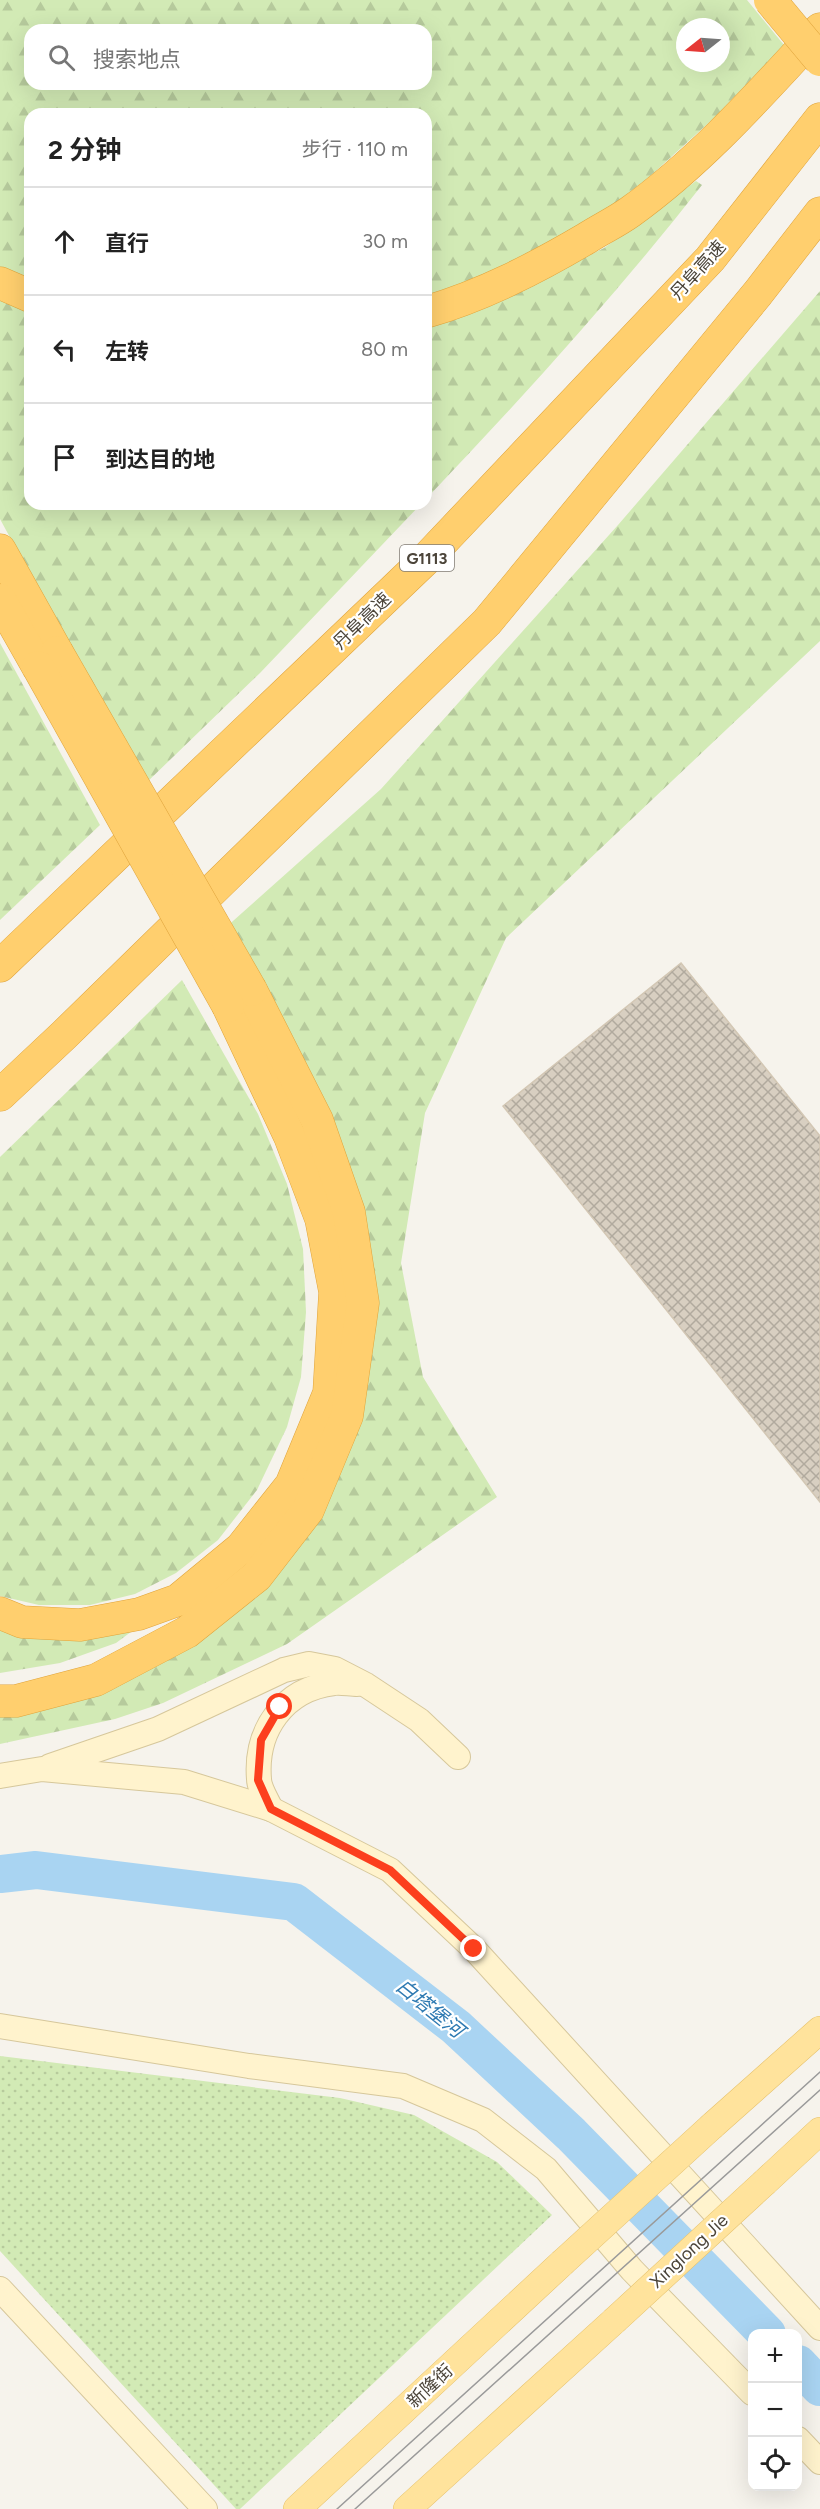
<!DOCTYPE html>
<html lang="zh">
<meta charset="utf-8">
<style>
:root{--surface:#fff;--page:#f2f2f2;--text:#222;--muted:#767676;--line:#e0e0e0}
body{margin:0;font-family:Figtree,"Noto Sans SC",sans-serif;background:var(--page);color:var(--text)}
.controls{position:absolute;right:18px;bottom:18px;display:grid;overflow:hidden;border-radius:12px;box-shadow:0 6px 24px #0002}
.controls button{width:54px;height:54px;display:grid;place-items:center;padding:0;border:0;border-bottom:2px solid var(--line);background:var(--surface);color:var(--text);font:30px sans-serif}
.compass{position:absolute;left:676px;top:18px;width:54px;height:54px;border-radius:50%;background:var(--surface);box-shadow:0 6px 24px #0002;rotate:253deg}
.stop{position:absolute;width:18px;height:18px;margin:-14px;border:4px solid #fc3f1d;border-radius:50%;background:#fff}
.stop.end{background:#fc3f1d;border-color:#fff;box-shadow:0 2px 6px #0008}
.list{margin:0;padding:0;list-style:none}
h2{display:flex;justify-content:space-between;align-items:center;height:78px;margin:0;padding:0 24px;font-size:26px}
h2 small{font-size:20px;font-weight:400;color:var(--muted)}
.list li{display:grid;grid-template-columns:39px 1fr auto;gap:18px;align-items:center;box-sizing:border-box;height:108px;padding:0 24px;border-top:2px solid var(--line)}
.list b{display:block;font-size:22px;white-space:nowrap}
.list em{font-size:20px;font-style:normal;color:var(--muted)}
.icon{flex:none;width:33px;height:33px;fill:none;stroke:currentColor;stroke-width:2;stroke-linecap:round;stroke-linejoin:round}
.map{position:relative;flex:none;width:820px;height:2509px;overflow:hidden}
.search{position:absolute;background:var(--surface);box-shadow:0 6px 24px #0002;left:24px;top:24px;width:408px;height:66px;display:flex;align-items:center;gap:15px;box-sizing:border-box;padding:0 21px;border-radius:18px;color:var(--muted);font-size:22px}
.panel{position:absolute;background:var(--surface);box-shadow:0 6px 24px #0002;left:24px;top:108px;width:408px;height:402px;border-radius:18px}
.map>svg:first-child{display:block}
</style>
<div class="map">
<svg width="820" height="2509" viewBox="0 0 820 2509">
<defs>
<pattern id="forest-firs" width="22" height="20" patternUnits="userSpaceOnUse" patternTransform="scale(1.5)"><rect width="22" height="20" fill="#d2eab5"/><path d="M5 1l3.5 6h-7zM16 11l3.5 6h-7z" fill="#b6ca9c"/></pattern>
<pattern id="park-dots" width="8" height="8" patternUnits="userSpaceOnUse" patternTransform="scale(1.5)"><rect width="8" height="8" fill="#d2eab5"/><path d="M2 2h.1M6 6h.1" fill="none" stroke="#b6ca9c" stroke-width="1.8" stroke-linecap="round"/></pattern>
<pattern id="building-cross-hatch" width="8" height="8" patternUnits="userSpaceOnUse" patternTransform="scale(1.5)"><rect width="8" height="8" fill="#d8cfc1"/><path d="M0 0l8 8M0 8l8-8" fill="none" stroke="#b1aa9e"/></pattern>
</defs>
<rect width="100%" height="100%" fill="#f6f3ec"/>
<g fill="url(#forest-firs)" fill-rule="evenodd">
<path d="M0 0H747L784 45 714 118 648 178 596 218 525 261 426 297V114H30V280L0 268ZM685 27H721V63H685ZM30 30H426V84H30Z"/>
<path d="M696 181 702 185C616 295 522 398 426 499V324L544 278 604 248Z"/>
<path d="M820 291V641L506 938 425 1113 401 1263 423 1377 497 1497 287 1644 163 1703 115 1719 0 1744V1708L23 1706 273 1565 358 1216 224 929 381 789 618 525Z"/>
<path d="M0 299 30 310V504H421L260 673 144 785 0 519Z"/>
<path d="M0 643 100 825 0 920Z"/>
<path d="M182 980 258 1114 287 1184 303 1249 306 1312 301 1377 287 1427 257 1490 218 1540 176 1573 135 1594 90 1605H39L0 1596V1157Z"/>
<path d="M143 1623 116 1643 60 1663 0 1673V1627Z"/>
</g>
<path fill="url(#park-dots)" d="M0 2056 340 2098 414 2115 497 2162 552 2215 240 2509H236L0 2251Z"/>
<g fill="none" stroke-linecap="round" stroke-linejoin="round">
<g stroke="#a9d4f2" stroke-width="38">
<path d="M0 1874 36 1870 294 1902 456 2027 571 2134 767 2334"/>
<path d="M798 2364 820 2387"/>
</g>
</g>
<path fill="url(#building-cross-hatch)" stroke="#d3c7b4" stroke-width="1.5" d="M681 963 820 1136V1502L503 1106Z"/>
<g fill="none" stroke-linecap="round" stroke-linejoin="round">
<defs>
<g id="secondary">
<path d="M50 1766 158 1729 284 1670 309 1664 335 1669 366 1685 419 1720 458 1757"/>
<path d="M0 1776 42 1769 184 1782 271 1809 390 1870 474 1949 820 2328"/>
<path d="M271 1809C267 1800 259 1788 259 1779 255 1730 284 1689 334 1683 341 1682 350 1684 357 1684"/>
<path d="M0 2026 249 2066 403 2086 483 2120 546 2169 632 2270 752 2393"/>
<path d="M0 2289 205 2509"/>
<path d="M798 2439 820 2462"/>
</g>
<g id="primary">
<path d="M712 2126 820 2030"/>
<path d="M765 2182 820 2131"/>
<path d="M297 2509 562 2263"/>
<path d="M407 2509 614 2321"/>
</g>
<g id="highway">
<path d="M0 283 30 296"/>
<path d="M426 312C484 295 536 268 587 238 601 229 616 222 630 212 701 161 761 93 820 29"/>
<path d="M0 550 57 652"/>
<path d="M0 600 38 667"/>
<path d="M0 966 425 560 710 259 820 119"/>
<path d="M0 1095 64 1035 487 622 758 293 820 213"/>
<path d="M0 1613 22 1622 80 1625 139 1614 178 1600 241 1548 291 1485 329 1393 335 1292 321 1219 290 1137 228 1006"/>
<path d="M0 1701H16L96 1680 187 1632 257 1576 308 1510 347 1416 363 1303 349 1212 317 1120 251 990"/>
</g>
</defs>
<use href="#secondary" stroke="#d6c79b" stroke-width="26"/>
<use href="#primary" stroke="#e6c16a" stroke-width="28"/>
<use href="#highway" stroke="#e0a43c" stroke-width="33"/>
<use href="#secondary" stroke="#fff3cd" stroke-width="24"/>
<use href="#primary" stroke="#ffe39c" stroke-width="27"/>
<use href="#highway" stroke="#ffcf6e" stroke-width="32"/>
<g stroke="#9a9a9a" stroke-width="1.5">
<path d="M337 2509 820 2072"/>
<path d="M355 2509 820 2090"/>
</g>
<defs>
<g id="primary-bridge">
<path d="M562 2263 712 2126"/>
<path d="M614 2321 765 2182"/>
</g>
<g id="highway-bridge">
<path d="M770 0 820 60"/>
<path d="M57 652 251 990"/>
<path d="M38 667 228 1006"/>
</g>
</defs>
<use href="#primary-bridge" stroke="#e6c16a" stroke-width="28" stroke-linecap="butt"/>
<use href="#highway-bridge" stroke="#e0a43c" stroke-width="33" stroke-linecap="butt"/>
<use href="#primary-bridge" stroke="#ffe39c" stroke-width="27"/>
<use href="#highway-bridge" stroke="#ffcf6e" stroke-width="32"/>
</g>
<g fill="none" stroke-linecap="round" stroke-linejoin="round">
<path stroke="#fc3f1d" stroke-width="8" d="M280 1707 261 1740 258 1780 271 1809 390 1870 474 1949"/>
</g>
<g text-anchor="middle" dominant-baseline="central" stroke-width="4.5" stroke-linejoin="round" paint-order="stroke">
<rect fill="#fff" stroke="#817c74" stroke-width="1.5" x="400" y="545" width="54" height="26" rx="4.5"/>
<g font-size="16" font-weight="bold" fill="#4b4439">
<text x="427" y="558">G1113</text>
</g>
<g font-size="18" fill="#4b4439" stroke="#fff">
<text transform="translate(698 270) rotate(-48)">丹阜高速</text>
<text transform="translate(362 621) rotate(-44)">丹阜高速</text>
<text transform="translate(689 2251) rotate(-43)">Xinglong Jie</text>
<text transform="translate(430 2386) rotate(-43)">新隆街</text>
</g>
<g font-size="20" font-style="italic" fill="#2e7ab2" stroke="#fff">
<text transform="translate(430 2008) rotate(39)">白塔堡河</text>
</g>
</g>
</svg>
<div class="controls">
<button>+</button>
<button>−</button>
<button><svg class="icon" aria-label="locate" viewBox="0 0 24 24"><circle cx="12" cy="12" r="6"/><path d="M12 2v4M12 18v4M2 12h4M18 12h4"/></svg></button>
</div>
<svg class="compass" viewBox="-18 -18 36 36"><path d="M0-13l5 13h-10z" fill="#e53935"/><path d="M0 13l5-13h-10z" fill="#767676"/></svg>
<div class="stop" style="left:280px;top:1707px"></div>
<div class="stop end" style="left:474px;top:1949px"></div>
<div class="search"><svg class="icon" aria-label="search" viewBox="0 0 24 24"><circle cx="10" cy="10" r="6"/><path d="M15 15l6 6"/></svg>搜索地点</div>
<section class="panel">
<h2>2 分钟<small>步行 · 110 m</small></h2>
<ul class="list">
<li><svg class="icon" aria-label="ahead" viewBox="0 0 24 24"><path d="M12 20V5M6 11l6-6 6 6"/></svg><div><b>直行</b></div><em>30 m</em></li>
<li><svg class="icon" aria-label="left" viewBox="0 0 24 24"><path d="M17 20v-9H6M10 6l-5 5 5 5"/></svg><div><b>左转</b></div><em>80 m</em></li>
<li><svg class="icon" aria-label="arrive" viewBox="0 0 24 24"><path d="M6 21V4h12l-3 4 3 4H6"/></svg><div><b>到达目的地</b></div></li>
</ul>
</section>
</div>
